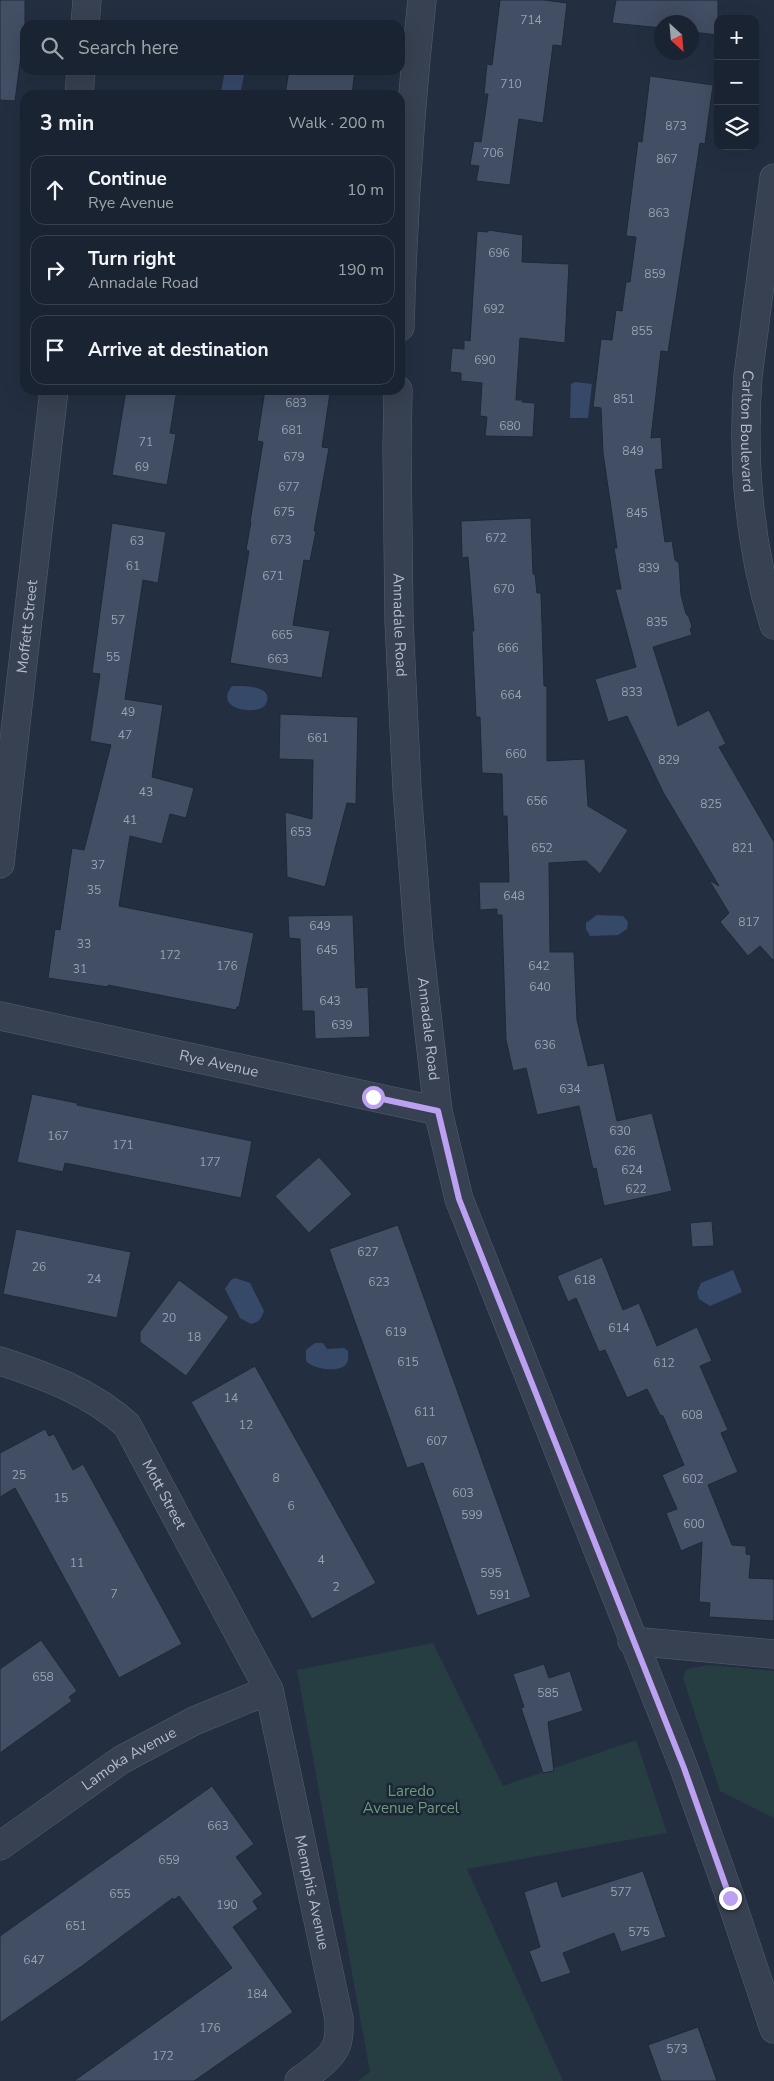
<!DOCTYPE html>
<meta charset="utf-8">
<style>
:root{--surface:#1a2331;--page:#232b39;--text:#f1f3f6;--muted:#9fa4ab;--line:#38404d}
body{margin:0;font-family:"Nunito Sans",sans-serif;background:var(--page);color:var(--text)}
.controls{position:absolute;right:15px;top:15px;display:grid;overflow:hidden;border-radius:10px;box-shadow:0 5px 20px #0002}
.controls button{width:45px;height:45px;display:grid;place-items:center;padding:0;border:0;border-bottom:1px solid var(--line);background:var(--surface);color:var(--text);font:25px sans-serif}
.compass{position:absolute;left:654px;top:15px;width:45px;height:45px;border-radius:50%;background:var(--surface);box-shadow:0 5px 20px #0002;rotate:154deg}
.stop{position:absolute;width:15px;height:15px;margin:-11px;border:4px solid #bca0f2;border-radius:50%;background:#fff}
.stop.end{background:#bca0f2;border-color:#fff;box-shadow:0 1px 5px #0008}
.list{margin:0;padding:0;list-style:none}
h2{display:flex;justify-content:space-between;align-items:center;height:65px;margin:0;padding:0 20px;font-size:21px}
h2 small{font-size:16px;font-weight:400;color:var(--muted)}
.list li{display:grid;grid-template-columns:32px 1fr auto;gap:15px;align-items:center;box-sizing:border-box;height:70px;margin:0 10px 10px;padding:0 10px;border:1px solid var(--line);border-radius:15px}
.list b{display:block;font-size:19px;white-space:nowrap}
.list p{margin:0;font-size:16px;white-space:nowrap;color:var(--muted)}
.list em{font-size:16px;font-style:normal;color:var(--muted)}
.icon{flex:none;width:28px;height:28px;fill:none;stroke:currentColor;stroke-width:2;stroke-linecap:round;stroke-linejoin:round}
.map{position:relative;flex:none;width:774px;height:2081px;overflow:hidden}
.search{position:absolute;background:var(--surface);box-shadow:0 5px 20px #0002;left:20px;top:20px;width:385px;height:55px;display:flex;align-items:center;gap:12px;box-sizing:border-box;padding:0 18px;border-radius:15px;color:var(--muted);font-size:19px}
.panel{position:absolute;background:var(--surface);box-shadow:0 5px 20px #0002;left:20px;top:90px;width:385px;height:305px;border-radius:15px}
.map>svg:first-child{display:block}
</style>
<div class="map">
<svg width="774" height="2081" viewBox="0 0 774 2081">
<rect width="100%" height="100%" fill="#232f41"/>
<g fill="#263d42">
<path d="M433 1643 503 1786 636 1740 667 1833 467 1869 563 2081H358L370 2072 297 1670Z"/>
<path d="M709 1665 774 1671V1818L720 1791 683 1678 687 1669Z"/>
</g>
<g fill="#364969">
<path d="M225 70H245L240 95 221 92Z"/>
<path d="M575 382 592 384 588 418H570L571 384Z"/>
<path d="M232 686C242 686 271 685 267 701 266 705 263 708 259 709 247 713 215 707 232 686Z"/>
<path d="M597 915 623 916 628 922 627 929 618 935 590 936 586 929V923Z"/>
<path d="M733 1270 742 1292 710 1306 699 1299 697 1292 701 1283Z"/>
<path d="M235 1278 250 1283 264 1311C261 1319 259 1322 251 1324L240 1318 225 1289 231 1280Z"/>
<path d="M315 1343H323L327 1349 344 1348 348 1351C348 1354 349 1360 347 1363 340 1374 313 1369 306 1361V1350Z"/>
</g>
<g fill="#424e64" stroke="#1f2838">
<path d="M0 0H25V26L15 101 0 100Z"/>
<path d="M500 0H544L567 3 562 46 553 45 543 123 519 119 510 185 476 181 479 166 470 165 474 141 481 142 488 94H484L487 64 492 65Z"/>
<path d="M616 0H718V35L692 32V22H662V28L612 23Z"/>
<path d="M289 70H355L352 95H285Z"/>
<path d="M650 76 713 85 705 144 700 143 668 352 661 351 651 438 661 437 663 469 655 470 665 542 672 541 675 560 679 563 681 595 686 614 689 617 692 627 690 629 692 635 653 647 678 726 709 710 726 744 719 747 774 842V961L760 946 748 956 720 922 729 913 709 880 719 886 663 792 627 716 608 722 595 679 636 667 615 589H621L614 548H617L603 453 601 408 593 407 601 339 612 340 616 310 622 311 626 282H630L636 237 626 236 638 141 642 142Z"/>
<path d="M488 230 523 235 522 262 569 264 565 343 520 338 516 400H523L522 402 535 403 533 437 485 436 487 417 480 416 482 383 461 381V373L450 372 452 348 464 349V340L470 341 477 231 488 232Z"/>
<path d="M126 390H177L170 433 176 434 167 485 112 475Z"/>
<path d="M265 390H309L330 393 322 447 329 448 314 531H316L310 561 304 560 293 625 330 631 322 678 230 663 249 551 246 550 251 522H250L263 442 257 441Z"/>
<path d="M531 518 533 574H535L537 593H541L544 686H547V761L585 759 588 806 628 830 600 874 586 861 549 863 550 952H574L577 1020 588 1066 604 1063 617 1121 652 1113 672 1191 604 1206 596 1168 593 1169 579 1106 537 1115 526 1068 513 1071 506 1040 502 915H497V909L480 910 479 882H509L507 816H503L502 774 482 773 480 717H476L472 631H474L468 557 462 558 461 521Z"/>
<path d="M112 523 166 532 158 583 143 580 125 699 163 705 152 777 194 788 186 818 170 814 162 844 130 836 119 906 254 933 239 1007H237L236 1010 108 985V987L48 978 55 929 60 930 72 848 84 850 111 745 90 741 100 674 92 673Z"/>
<path d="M280 714 358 717 356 804 347 803 325 887 287 877 285 812 312 819 313 760 279 759Z"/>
<path d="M353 915 356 988 368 987 370 1037 315 1039 314 1011H302L300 939 289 938 288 916Z"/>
<path d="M32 1094 77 1103V1105L252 1141 241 1198 65 1163 63 1172 17 1162Z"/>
<path d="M319 1157 352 1194 309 1233 275 1196Z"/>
<path d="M712 1221 714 1246 692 1247 690 1223Z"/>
<path d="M398 1225 531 1597 477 1616 423 1463 407 1468 329 1249Z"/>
<path d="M16 1229 131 1252 117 1318 3 1294Z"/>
<path d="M602 1257 623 1310 639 1303 657 1346 697 1327 712 1361 700 1366 728 1430 721 1433 738 1472 708 1485 732 1545 746 1546V1554L751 1555 749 1578 774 1579V1621L709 1617 710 1603 699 1602 702 1542 681 1551 666 1513 677 1509 662 1475 684 1465 663 1416 660 1415 647 1389 627 1398 605 1350 599 1352 576 1298 568 1302 557 1276Z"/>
<path d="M179 1280 229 1317 186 1376 140 1342V1332Z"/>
<path d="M255 1366 376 1583 312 1619 191 1402Z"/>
<path d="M45 1429 49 1436 54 1434 73 1470 83 1464 182 1644 119 1678 15 1488 0 1497V1453Z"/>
<path d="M41 1640 77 1691 69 1697 72 1701 0 1753V1669Z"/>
<path d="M544 1664 549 1678 570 1671 583 1711 548 1722 554 1771 543 1773 521 1708 524 1707 513 1674Z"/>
<path d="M212 1786 254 1844 236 1857 263 1894 253 1901 258 1909 233 1927 293 2012 194 2081H74L232 1968 179 1896 174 1900 173 1898 82 1966 0 2023V1936Z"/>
<path d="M643 1871 666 1937 621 1952 614 1933 563 1953 571 1973 541 1983 529 1951 540 1947 524 1892 557 1881 562 1897Z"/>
<path d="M698 2027 717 2081H661L648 2045Z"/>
</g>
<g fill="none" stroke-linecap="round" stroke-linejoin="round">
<defs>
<g id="minor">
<path d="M85 25 87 0"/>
<path d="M79 95 81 70"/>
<path id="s1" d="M774 178 748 376C742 459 749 545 774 625"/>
<path id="s2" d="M0 864 54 390"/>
<path id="s3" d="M0 1016 438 1111"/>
<path id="s4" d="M0 1361C46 1376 91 1392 127 1425L269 1690 339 2019C339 2027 340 2038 336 2046 332 2058 310 2073 299 2081"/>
<path d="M632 1641 774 1654"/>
<path id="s5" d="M0 1846 121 1760 194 1721 269 1690"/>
</g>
<g id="tertiary">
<path d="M400 327C403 218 410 109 422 0"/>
<path id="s6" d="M398 390 397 449 399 621 407 789 419 945 438 1111 459 1199 684 1768 730 1897 774 2029"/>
</g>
</defs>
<use href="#minor" stroke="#565f6e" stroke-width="29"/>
<use href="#tertiary" stroke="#565f6e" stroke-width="29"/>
<use href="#minor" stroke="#384151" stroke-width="28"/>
<use href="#tertiary" stroke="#384151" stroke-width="28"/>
</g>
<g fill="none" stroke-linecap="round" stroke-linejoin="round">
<path stroke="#bca0f2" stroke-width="6" d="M373 1097 438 1111 459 1199 684 1768 730 1898"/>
</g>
<g text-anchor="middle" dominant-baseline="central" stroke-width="5" stroke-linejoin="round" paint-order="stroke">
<g font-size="12" fill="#98a0b1">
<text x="531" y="20">714</text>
<text x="511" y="84">710</text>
<text x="676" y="126">873</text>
<text x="493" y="153">706</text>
<text x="667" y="159">867</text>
<text x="659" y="213">863</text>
<text x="499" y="253">696</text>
<text x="655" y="274">859</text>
<text x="494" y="309">692</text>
<text x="642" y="331">855</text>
<text x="485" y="360">690</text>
<text x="624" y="399">851</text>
<text x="296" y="403">683</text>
<text x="510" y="426">680</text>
<text x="292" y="430">681</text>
<text x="146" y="442">71</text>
<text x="633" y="451">849</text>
<text x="294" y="457">679</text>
<text x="142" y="467">69</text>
<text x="289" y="487">677</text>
<text x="284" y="512">675</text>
<text x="637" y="513">845</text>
<text x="496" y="538">672</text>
<text x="281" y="540">673</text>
<text x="137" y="541">63</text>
<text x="133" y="566">61</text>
<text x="649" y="568">839</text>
<text x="273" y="576">671</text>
<text x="504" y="589">670</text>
<text x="118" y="620">57</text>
<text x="657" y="622">835</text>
<text x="282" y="635">665</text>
<text x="508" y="648">666</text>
<text x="113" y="657">55</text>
<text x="278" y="659">663</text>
<text x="632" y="692">833</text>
<text x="511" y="695">664</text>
<text x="128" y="712">49</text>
<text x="125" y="735">47</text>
<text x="318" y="738">661</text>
<text x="516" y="754">660</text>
<text x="669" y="760">829</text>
<text x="146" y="792">43</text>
<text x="537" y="801">656</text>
<text x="711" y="804">825</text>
<text x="130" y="820">41</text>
<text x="301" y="832">653</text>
<text x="542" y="848">652</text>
<text x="743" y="848">821</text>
<text x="98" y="865">37</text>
<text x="94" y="890">35</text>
<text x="514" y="896">648</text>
<text x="749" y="922">817</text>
<text x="320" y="926">649</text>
<text x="84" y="944">33</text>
<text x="327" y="950">645</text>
<text x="170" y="955">172</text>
<text x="227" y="966">176</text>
<text x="539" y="966">642</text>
<text x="80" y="969">31</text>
<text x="540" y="987">640</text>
<text x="330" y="1001">643</text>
<text x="342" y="1025">639</text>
<text x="545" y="1045">636</text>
<text x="570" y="1089">634</text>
<text x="620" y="1131">630</text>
<text x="58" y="1136">167</text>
<text x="123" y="1145">171</text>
<text x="625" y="1151">626</text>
<text x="210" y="1162">177</text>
<text x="632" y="1170">624</text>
<text x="636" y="1189">622</text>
<text x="368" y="1252">627</text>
<text x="39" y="1267">26</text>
<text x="94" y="1279">24</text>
<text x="585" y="1280">618</text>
<text x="379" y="1282">623</text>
<text x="169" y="1318">20</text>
<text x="619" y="1328">614</text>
<text x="396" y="1332">619</text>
<text x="194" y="1337">18</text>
<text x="408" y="1362">615</text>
<text x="664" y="1363">612</text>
<text x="231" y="1398">14</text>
<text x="425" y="1412">611</text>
<text x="692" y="1415">608</text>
<text x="246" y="1425">12</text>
<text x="437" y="1441">607</text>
<text x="19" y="1475">25</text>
<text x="276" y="1478">8</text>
<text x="693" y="1479">602</text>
<text x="463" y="1493">603</text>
<text x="61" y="1498">15</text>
<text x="291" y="1506">6</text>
<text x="472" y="1515">599</text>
<text x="694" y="1524">600</text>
<text x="321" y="1560">4</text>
<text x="77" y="1563">11</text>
<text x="491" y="1573">595</text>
<text x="336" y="1587">2</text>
<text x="114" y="1594">7</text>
<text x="500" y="1595">591</text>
<text x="43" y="1677">658</text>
<text x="548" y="1693">585</text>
<text x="218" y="1826">663</text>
<text x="169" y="1860">659</text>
<text x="621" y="1892">577</text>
<text x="120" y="1894">655</text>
<text x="227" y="1905">190</text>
<text x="76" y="1926">651</text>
<text x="639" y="1932">575</text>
<text x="34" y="1960">647</text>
<text x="257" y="1994">184</text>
<text x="210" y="2028">176</text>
<text x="677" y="2049">573</text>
<text x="163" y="2056">172</text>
</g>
<g font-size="15" fill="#b4bccb" stroke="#1d2636">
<text stroke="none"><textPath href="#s1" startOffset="255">Carlton Boulevard</textPath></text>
<text stroke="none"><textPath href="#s6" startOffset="235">Annadale Road</textPath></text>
<text stroke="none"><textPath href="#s2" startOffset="239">Moffett Street</textPath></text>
<text stroke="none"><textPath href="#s6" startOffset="640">Annadale Road</textPath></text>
<text stroke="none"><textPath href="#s3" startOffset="224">Rye Avenue</textPath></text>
<text stroke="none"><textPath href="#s4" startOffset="222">Mott Street</textPath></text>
<text stroke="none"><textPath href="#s5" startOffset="156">Lamoka Avenue</textPath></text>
<text stroke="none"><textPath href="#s4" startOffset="651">Memphis Avenue</textPath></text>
</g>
<g font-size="15" fill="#6a9e79" stroke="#1d2636">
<text x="411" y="1791">Laredo<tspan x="411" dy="17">Avenue Parcel</tspan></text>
</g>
</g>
</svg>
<div class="controls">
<button>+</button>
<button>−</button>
<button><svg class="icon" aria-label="layers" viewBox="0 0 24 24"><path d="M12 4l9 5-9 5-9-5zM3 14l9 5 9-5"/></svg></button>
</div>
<svg class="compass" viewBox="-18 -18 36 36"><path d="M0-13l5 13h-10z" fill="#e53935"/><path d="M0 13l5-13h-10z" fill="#9fa4ab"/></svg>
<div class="stop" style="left:373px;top:1097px"></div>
<div class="stop end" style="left:730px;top:1898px"></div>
<div class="search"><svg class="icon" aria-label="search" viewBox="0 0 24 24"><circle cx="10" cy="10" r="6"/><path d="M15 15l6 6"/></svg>Search here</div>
<section class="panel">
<h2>3 min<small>Walk · 200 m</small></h2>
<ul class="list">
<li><svg class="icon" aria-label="ahead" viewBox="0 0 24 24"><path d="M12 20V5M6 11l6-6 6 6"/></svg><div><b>Continue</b><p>Rye Avenue</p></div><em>10 m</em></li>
<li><svg class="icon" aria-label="right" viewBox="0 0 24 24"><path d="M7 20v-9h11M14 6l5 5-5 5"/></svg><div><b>Turn right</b><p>Annadale Road</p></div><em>190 m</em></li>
<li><svg class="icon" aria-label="arrive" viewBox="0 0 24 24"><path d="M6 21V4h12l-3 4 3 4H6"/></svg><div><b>Arrive at destination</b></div></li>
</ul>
</section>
</div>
